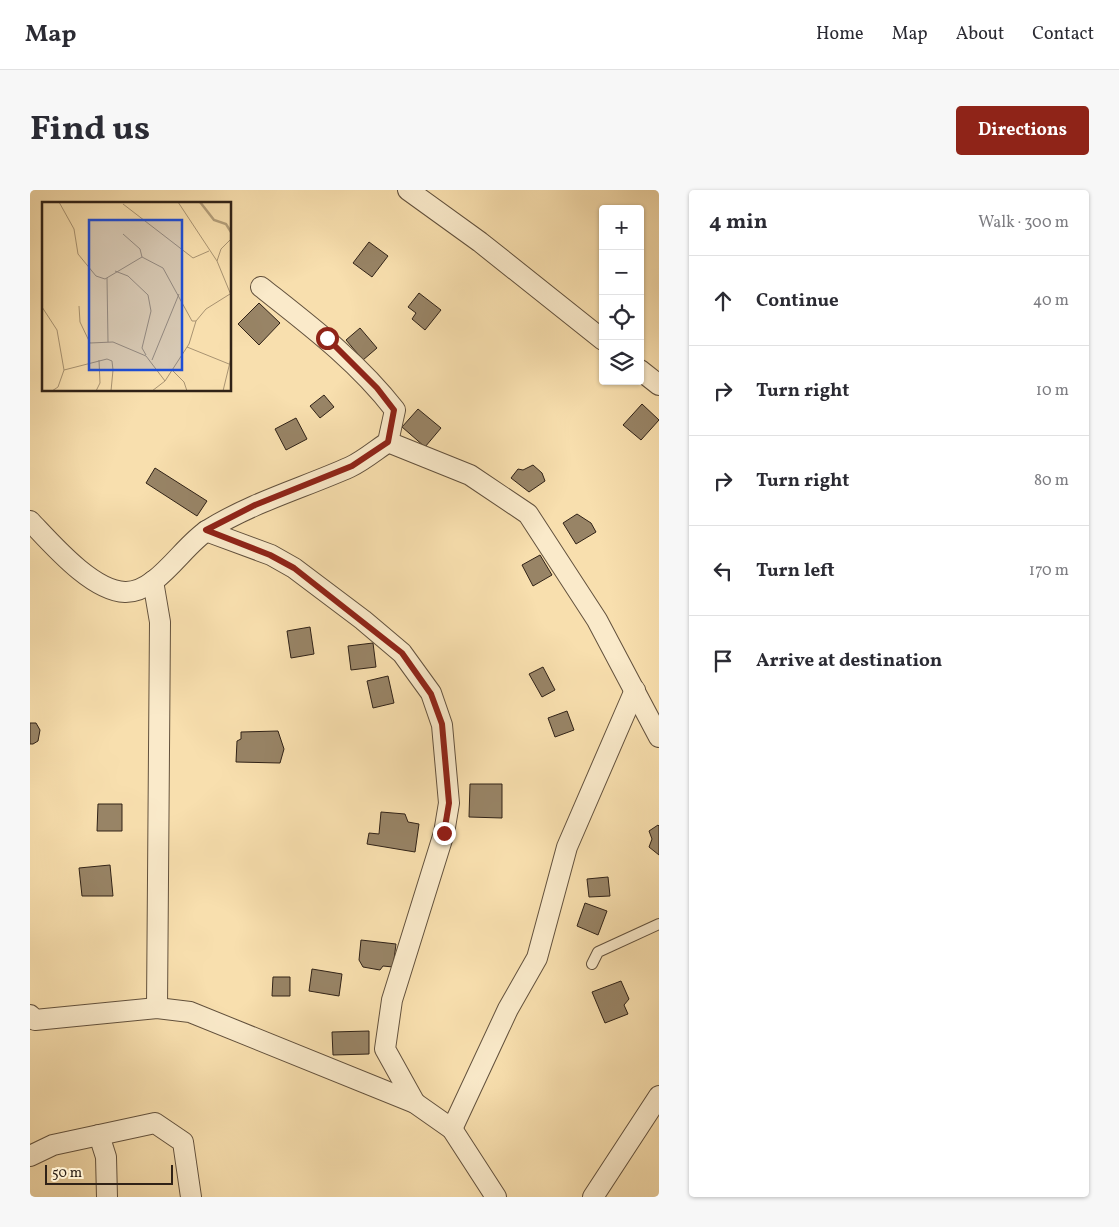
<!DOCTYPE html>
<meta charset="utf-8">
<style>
:root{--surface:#fff;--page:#f7f7f7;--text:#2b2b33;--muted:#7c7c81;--line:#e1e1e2;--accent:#8f2418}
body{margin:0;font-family:Vollkorn,serif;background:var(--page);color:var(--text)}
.controls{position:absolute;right:15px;top:15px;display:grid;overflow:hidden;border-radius:5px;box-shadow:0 1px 4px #0004}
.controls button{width:45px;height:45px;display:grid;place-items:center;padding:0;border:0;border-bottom:1px solid var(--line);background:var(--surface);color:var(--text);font:25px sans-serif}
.scale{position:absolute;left:15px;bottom:12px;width:128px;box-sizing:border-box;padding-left:5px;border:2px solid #302217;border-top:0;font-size:14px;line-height:18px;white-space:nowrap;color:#302217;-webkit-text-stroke:4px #faeaca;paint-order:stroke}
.stop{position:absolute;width:15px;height:15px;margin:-11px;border:4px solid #8f2418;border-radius:50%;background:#fff}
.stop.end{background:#8f2418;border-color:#fff;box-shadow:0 1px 5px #0008}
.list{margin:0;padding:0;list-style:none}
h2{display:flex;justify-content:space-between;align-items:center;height:65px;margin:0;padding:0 20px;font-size:21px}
h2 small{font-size:16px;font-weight:400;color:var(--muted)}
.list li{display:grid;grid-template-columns:32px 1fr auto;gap:15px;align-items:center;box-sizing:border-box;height:90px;padding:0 20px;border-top:1px solid var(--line)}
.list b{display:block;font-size:19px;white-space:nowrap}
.list em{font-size:16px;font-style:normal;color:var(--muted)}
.icon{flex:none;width:28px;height:28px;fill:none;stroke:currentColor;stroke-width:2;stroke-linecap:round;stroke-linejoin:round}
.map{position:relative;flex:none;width:629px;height:1007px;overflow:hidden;border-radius:5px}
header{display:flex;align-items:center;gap:30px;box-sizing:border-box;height:70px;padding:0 25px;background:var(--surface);border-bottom:1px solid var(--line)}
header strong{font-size:24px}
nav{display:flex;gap:28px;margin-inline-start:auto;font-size:18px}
.intro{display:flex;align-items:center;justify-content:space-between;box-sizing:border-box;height:120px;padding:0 30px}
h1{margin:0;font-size:35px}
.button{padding:12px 22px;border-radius:5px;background:var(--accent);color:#fff;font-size:18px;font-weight:700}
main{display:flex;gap:30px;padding:0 30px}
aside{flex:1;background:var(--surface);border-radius:5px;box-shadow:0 1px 4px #0004}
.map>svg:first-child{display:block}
</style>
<header>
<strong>Map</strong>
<nav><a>Home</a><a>Map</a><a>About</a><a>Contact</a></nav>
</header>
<div class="intro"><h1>Find us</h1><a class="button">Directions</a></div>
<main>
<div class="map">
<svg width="629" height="1007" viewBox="0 0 629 1007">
<rect width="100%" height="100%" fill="#f8dfae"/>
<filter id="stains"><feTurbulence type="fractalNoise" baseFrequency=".004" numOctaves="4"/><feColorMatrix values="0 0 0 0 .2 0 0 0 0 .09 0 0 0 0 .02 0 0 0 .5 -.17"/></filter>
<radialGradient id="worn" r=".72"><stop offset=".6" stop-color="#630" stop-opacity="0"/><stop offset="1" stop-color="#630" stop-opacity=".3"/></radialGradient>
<g fill="#988466" stroke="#302217">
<path d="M339 52 358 66 342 87 323 73Z"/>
<path d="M389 103 411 120 395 140 382 129 386 123 378 117Z"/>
<path d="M229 113 250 133 229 155 208 134Z"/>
<path d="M330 138 347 158 333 170 316 150Z"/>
<path d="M294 205 304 217 290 228 280 216Z"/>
<path d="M612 214 629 230 611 250 593 235Z"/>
<path d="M388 219 411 238 395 257 372 237Z"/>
<path d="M266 228 277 249 256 260 245 239Z"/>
<path d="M503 275 512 283 515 291 499 302 481 288 488 279 493 280Z"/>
<path d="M125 278 177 311 167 326 116 293Z"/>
<path d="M547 324 561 333 566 342 546 354 533 333Z"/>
<path d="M510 365 522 385 503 396 492 375Z"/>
<path d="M280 437 284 464 261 468 257 441Z"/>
<path d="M343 453 346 477 321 480 318 456Z"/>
<path d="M513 477 525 500 512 507 499 484Z"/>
<path d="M358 486 364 513 343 518 337 491Z"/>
<path d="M537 521 544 540 525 547 518 528Z"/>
<path d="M0 533H6L10 540 8 551 3 554H0Z"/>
<path d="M248 541 254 559 250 573 206 572 207 551 211 549V542Z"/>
<path d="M440 594H472V628L439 627Z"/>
<path d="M68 614H92V641H67Z"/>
<path d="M351 622 375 624 378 632 389 634 385 662 337 654 339 643 349 644Z"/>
<path d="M628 635 629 636V665L619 657 622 649 619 641Z"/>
<path d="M80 675 83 706H52L49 678Z"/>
<path d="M578 687 580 706 559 707 557 689Z"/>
<path d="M555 713 577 721 568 745 547 736Z"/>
<path d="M331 750 366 754 363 777 353 776 350 780 333 777 329 770Z"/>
<path d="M282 779 312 784 309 806 279 801Z"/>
<path d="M243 787H260V806H242Z"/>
<path d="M591 791 599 809 594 815 598 824 575 833 562 802Z"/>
<path d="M339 841V864L303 865 302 842Z"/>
</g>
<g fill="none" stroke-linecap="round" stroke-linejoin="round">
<defs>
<path id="lane" d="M562 774 568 762 629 734"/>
<g id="street">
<path d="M378 0 450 52 573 150"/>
<path d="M610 180 629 195"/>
<path d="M358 252 440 285 498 324 567 430 629 547"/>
<path d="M0 331C22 354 62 401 95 402 127 403 153 355 178 340 223 312 273 298 320 277 333 271 346 260 358 252L365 220C327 171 279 135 231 97"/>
<path d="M176 341 241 365 264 378 333 430 372 463 401 503 412 535 419 613 414 643 362 810 355 859 385 913"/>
<path d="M123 391 130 432 127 818"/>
<path d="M0 825 5 830 127 818 160 822 385 913 422 939 466 1007"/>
<path d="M422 939 478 819 507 768 537 657 605 500"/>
<path d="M69 945 76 967 77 1007"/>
<path d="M0 966 23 955 125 933 153 952 161 1007"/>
<path d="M563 1007 629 906"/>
</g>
</defs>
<use href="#lane" stroke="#62513d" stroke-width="12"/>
<use href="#street" stroke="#62513d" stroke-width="22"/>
<use href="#lane" stroke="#faeaca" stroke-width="10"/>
<use href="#street" stroke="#faeaca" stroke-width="20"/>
</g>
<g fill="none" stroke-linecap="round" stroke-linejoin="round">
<path stroke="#8f2418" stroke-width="6" d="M297 148 347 198 364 220 358 252 322 276 225 315 176 340 240 365 264 378 372 463 401 504 412 534 419 613 414 643"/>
</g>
<g transform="translate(12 12)">
<rect width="189" height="189" fill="#f8dfae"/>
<path fill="none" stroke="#b49f7b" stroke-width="2.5" d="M158 0 172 18 184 22 189 30"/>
<path fill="none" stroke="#a89372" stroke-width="1" d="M17 0 32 27 36 52 54 74 63 77 100 55M136 0 175 59M81 2 151 56 167 49M81 32 98 47 100 55M100 55 121 66 150 119H154M73 69 86 74 106 93 109 109 100 146 104 153M65 76 66 140M189 93 175 59 179 47 189 37M37 104 38 120 48 141 71 140 104 154 123 179M0 105 15 128 22 168 16 185 10 189M145 145 187 162M110 158 137 92M22 168 65 157 70 159 71 168 69 189M130 168 142 180 145 189M54 189 58 181 57 158M110 189 123 179 147 142 154 119 164 107 188 92M181 189 189 156"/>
<path fill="#1d4ed8" fill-opacity="0.15" stroke="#1d4ed8" stroke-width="2.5" d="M47 18H140V168H47Z"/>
<rect width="189" height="189" fill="none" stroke="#302217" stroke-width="2.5"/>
</g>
<rect width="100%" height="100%" filter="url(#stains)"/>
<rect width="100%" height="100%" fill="url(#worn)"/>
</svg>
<div class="controls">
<button>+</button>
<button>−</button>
<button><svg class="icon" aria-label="locate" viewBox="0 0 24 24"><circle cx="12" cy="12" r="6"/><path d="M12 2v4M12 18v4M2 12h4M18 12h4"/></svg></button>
<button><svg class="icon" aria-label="layers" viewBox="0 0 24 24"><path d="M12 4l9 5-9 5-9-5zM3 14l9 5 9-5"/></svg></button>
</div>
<div class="scale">50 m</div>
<div class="stop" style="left:297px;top:148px"></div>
<div class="stop end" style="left:414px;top:643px"></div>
</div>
<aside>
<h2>4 min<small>Walk · 300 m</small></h2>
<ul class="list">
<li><svg class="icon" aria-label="ahead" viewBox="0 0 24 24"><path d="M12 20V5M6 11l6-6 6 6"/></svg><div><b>Continue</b></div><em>40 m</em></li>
<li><svg class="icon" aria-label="right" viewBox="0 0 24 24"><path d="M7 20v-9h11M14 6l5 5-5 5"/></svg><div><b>Turn right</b></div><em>10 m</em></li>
<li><svg class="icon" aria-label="right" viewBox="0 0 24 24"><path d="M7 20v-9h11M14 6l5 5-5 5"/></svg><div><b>Turn right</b></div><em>80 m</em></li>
<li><svg class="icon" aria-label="left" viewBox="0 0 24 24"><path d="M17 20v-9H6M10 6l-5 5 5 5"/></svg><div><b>Turn left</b></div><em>170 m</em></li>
<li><svg class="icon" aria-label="arrive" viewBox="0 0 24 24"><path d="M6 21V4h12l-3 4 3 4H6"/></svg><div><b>Arrive at destination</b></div></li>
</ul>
</aside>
</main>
